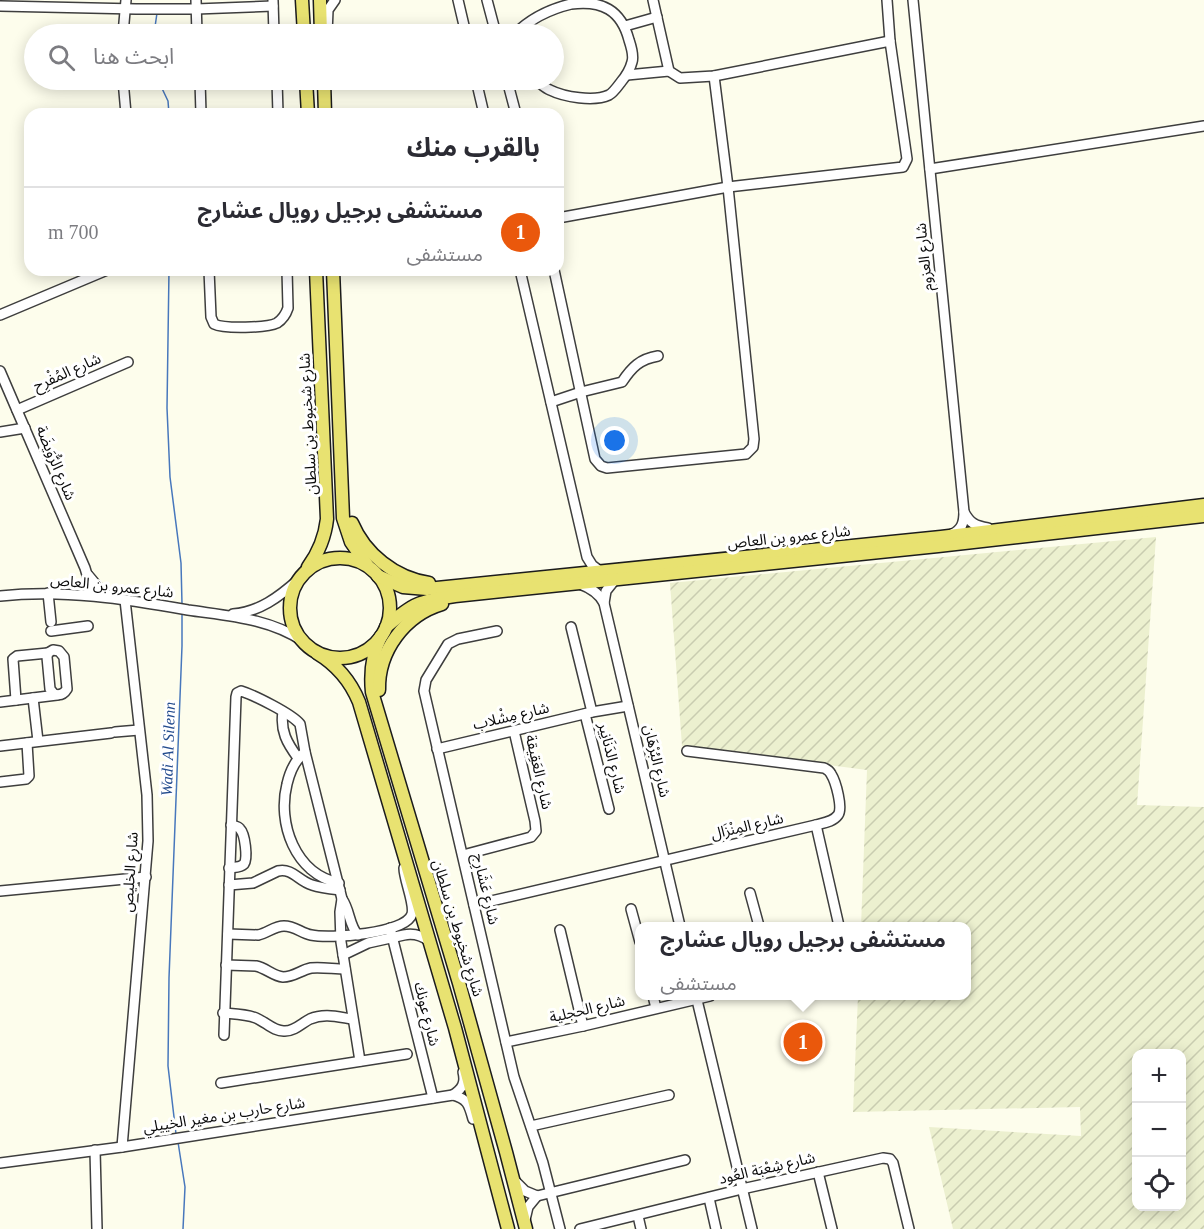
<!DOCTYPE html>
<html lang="ar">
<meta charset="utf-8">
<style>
:root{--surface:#fff;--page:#f7f7f7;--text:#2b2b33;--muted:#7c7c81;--line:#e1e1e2;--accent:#ea580c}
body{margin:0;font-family:"Times New Roman","Noto Sans Arabic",serif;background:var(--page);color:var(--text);direction:rtl}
.controls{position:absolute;right:18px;bottom:18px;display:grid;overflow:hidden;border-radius:12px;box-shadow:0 3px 15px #0003}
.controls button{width:54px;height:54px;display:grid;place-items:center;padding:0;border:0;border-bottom:2px solid var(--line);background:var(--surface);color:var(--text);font:30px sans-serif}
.you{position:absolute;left:615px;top:441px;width:21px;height:21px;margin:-15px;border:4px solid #fff;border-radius:50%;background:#1a73e8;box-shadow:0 0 0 9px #1a73e833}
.badge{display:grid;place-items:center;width:39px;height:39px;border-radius:50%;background:var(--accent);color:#fff;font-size:20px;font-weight:700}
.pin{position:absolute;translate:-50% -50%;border:3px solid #fff;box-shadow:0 2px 6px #0006}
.popup{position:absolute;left:635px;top:922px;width:336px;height:78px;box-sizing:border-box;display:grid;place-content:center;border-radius:12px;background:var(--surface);filter:drop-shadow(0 2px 4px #0005);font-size:20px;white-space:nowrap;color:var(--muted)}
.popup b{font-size:22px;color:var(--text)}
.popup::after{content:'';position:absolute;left:50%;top:100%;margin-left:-12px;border:12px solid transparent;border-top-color:var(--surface)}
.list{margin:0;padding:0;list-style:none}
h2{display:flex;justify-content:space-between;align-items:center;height:78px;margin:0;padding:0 24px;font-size:26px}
h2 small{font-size:20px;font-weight:400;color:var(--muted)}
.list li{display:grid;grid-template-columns:39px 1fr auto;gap:18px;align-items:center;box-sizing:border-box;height:90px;padding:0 24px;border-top:2px solid var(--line)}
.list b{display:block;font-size:22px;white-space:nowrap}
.list p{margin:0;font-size:20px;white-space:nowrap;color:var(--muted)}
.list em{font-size:20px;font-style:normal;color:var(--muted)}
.icon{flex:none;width:33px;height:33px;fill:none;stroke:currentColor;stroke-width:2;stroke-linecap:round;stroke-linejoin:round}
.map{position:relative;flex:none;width:1204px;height:1229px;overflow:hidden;direction:ltr}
.search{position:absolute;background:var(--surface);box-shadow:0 3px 15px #0003;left:24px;top:24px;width:540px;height:66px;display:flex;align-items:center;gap:15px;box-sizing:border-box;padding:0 21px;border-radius:33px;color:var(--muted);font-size:22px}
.panel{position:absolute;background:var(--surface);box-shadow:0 3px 15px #0003;left:24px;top:108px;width:540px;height:168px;border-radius:18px;direction:rtl}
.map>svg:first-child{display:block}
</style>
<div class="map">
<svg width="1204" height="1229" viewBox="0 0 1204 1229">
<defs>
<pattern id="farmland-furrows" width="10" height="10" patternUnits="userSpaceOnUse" patternTransform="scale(1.5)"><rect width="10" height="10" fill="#ecf0cf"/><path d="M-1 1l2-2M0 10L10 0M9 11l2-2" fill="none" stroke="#c9ccb0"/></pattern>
</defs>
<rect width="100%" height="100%" fill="#fdfdec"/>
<path fill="url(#farmland-furrows)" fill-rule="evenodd" d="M1156 537 1137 805 1204 807V1229H953L929 1127 1081 1136 1080 1107 853 1112 858 996H966V926H861L867 770 682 746 670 583ZM1136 1054H1182V1206H1136Z"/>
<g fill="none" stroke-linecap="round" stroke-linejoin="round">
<g stroke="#4777bc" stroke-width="1.5">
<path d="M154 34 157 13"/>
<path d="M158 80 168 101 169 114"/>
<path d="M169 270 167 408 170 477 181 563 182 604"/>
<path d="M176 1134 168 1066 169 978 182 646V612"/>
<path d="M178 1142 185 1187 183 1229"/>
</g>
<defs>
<g id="minor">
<path d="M196 0 197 34"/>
<path d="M458 0 466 34"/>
<path d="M487 0 496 34"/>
<path d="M653 0 669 71 680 78 714 76 890 41"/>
<path d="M913 0 964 512C964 522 962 530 952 534"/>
<path d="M273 1 274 34"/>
<path d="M0 6 136 9H196L273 6"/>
<path d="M625 26 657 17"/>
<path d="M123 34 126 0"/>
<path d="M327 34 328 10 335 0"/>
<path d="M515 34C530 19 550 9 571 4 602 0 621 10 629 40 631 46 634 56 632 62 630 70 626 76 621 82 618 86 613 93 609 95 594 102 564 97 550 90 545 88 540 83 535 80"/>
<path d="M627 75 669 71"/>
<path d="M123 80 126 114"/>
<path d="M200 80 201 114"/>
<path d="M277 80 278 114"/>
<path d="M476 80 484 114"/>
<path d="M507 80 516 114"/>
<path d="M930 169 1204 126"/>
<path d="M558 218 728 187 903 167 907 159 890 41 887 0"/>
<path d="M209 270 211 317 214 324C224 329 267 328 277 323 283 319 286 314 288 308L287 270"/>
<path d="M520 270 587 557 592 565 600 571"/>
<path d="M554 270 595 459 601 466 607 468 746 454 753 447 754 439 728 187 714 76"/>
<path d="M0 315 107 270"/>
<path d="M0 371 85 568 88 578 89 595"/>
<path d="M551 402 581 392 622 382C632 367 640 359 658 356"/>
<path d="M17 410 128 362"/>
<path d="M0 432 25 428"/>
<path d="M964 512C970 523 975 526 988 528"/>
<path d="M88 575 98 587 110 597"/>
<path d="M580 584C591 588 599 593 604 603L680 926"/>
<path d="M48 593 51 622"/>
<path d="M0 596C63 589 126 599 188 610 228 616 268 618 303 641"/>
<path d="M604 603 606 591 614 581"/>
<path d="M233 614C259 612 279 597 298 580"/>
<path d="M571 627 592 712"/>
<path d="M51 631 88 626"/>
<path d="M497 631 458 639 448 644 426 680 424 691 514 1077 543 1163 560 1229"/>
<path d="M53 650 59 651 64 657 67 689C64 694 60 696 54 694L50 689 47 657 48 653Z"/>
<path d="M33 698 38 741"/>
<path d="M16 700 13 659 17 656 48 653"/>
<path d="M0 702 57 695"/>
<path d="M283 712C280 731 287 743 298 758"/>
<path d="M585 714 609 809"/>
<path d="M115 732 139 730"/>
<path d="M0 746 111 733"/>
<path d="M437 749 592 712 628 706"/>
<path d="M305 752C295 760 290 771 287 784 277 823 295 874 339 883"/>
<path d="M0 782 26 779 29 776 27 743"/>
<path d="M816 825 839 926"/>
<path d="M463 855 531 837 536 831 535 821 514 731"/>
<path d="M229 868C234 867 240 868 244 864 248 858 245 834 240 829 238 826 235 826 231 825"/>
<path d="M229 885 253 883 278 871C293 868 298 881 312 885 321 888 331 889 340 890"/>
<path d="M0 891 146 877"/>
<path d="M750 893 759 926"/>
<path d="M342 899C350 910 349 926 358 935"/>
<path d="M474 905 816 825C823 823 833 822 838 815 843 808 836 782 831 774 829 770 828 770 824 768L687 751"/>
<path d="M631 909 640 942"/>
<path d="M390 928 433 1098"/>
<path d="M560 930 583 1026"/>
<path d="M228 934 258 935C268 933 274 926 284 926 295 926 301 933 311 935 329 939 406 934 412 914 415 904 404 880 404 868"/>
<path d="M343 955 368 943 404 935C414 933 421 935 429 941"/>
<path d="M226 965 256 966C266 968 273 976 283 977 294 977 301 970 311 968 322 967 334 969 345 969"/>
<path d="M653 996 656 1008"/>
<path d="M696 996 752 1229"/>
<path d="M223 1013C234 1014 246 1014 256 1018 266 1022 274 1032 285 1031 295 1031 302 1023 310 1019 324 1013 338 1017 352 1019"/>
<path d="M224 1035 236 697 237 693 241 691C254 695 292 714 300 724L305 752 342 899 340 912 341 942 360 1061"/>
<path d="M506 1042 583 1026 710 996"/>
<path d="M221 1083 407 1054"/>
<path d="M453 1095C462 1089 466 1083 463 1072"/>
<path d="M531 1126 669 1095"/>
<path d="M122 1147 148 841 147 795 125 600"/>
<path d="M95 1150 97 1229"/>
<path d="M0 1163 122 1147 453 1095C468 1099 469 1105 473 1119"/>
<path d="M818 1172 832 1229"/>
<path d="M514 1180 525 1191 537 1196 685 1160"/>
<path d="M709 1198 716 1229"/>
<path d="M638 1216 641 1229"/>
<path d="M525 1220 528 1207 537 1196"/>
<path d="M580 1229 742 1189 883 1158 890 1159 893 1163 909 1229"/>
</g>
<g id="major">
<path d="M302 0 304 34"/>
<path d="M320 0 321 34"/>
<path d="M306 80 308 114"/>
<path d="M324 80 325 114"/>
<path d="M333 270 343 518 351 542 367 565"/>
<path d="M352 523C365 554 395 578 429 583"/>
<circle cx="340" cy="608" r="50"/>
<path d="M308 567C319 552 325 537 327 519L316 270"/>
<path d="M378 576 403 587 427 589 941 537 1204 505"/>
<path d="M386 627C413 603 420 601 455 596L938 546 1204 516"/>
<path d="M381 636C372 654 370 672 372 692L459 983 506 1152 526 1229"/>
<path d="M317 653C337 665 350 680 359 702L455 1028 508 1229"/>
<path d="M379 690C378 651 405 615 442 604"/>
</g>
</defs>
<use href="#minor" stroke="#3e3e3e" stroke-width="12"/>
<use href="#major" stroke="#1c1c1c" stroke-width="15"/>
<use href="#minor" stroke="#fff" stroke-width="9"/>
<use href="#major" stroke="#e8e271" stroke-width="12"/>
</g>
<g text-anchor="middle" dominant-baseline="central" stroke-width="6" stroke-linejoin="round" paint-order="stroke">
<g font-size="15" fill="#0b0b0b" stroke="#fff">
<text transform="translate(924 257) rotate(-96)">شارع العزوم</text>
<text transform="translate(67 372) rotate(-24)">شارع المُفْرِح</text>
<text transform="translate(308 424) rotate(-93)">شارع شخبوط بن سلطان</text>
<text transform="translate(56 463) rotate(67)">شارع الرُّوَيضَة</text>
<text transform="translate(789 537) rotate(-6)">شارع عمرو بن العاص</text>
<text transform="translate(112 586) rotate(6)">شارع عمرو بن العاص</text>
<text transform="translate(511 716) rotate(-13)">شارع مِشْلاب</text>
<text transform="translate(612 758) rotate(76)">شارع الدَنَانِير</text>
<text transform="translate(657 761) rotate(77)">شارع البُرْهَان</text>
<text transform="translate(539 772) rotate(77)">شارع العَقِيقة</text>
<text transform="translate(747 826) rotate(-13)">شارع المِنْزَال</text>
<text transform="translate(130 872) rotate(-86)">شارع الخليص</text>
<text transform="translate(486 889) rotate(77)">شارع عَشَارِج</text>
<text transform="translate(458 928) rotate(73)">شارع شخبوط بن سلطان</text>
<text transform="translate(587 1009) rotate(-13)">شارع الحجلية</text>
<text transform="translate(427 1014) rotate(76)">شارع عونك</text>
<text transform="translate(224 1115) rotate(-9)">شارع حارب بن مغير الخييلي</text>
<text transform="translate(767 1168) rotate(-13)">شارع شِعْبَة العُود</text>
</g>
<g font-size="16" font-style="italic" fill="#244c8e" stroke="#fff">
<text transform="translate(168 749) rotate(-88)">Wadi Al Silenn</text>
</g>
</g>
</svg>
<div class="controls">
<button>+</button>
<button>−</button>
<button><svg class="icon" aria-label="locate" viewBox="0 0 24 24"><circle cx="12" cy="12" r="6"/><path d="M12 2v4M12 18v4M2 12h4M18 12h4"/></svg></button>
</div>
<div class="you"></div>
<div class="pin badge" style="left:803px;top:1042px">1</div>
<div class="popup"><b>مستشفى برجيل رويال عشارج</b>مستشفى</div>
<div class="search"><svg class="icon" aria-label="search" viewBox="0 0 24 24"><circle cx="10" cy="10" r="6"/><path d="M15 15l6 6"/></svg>ابحث هنا</div>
<section class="panel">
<h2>بالقرب منك<small></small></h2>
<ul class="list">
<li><span class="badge">1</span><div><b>مستشفى برجيل رويال عشارج</b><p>مستشفى</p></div><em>700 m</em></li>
</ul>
</section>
</div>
